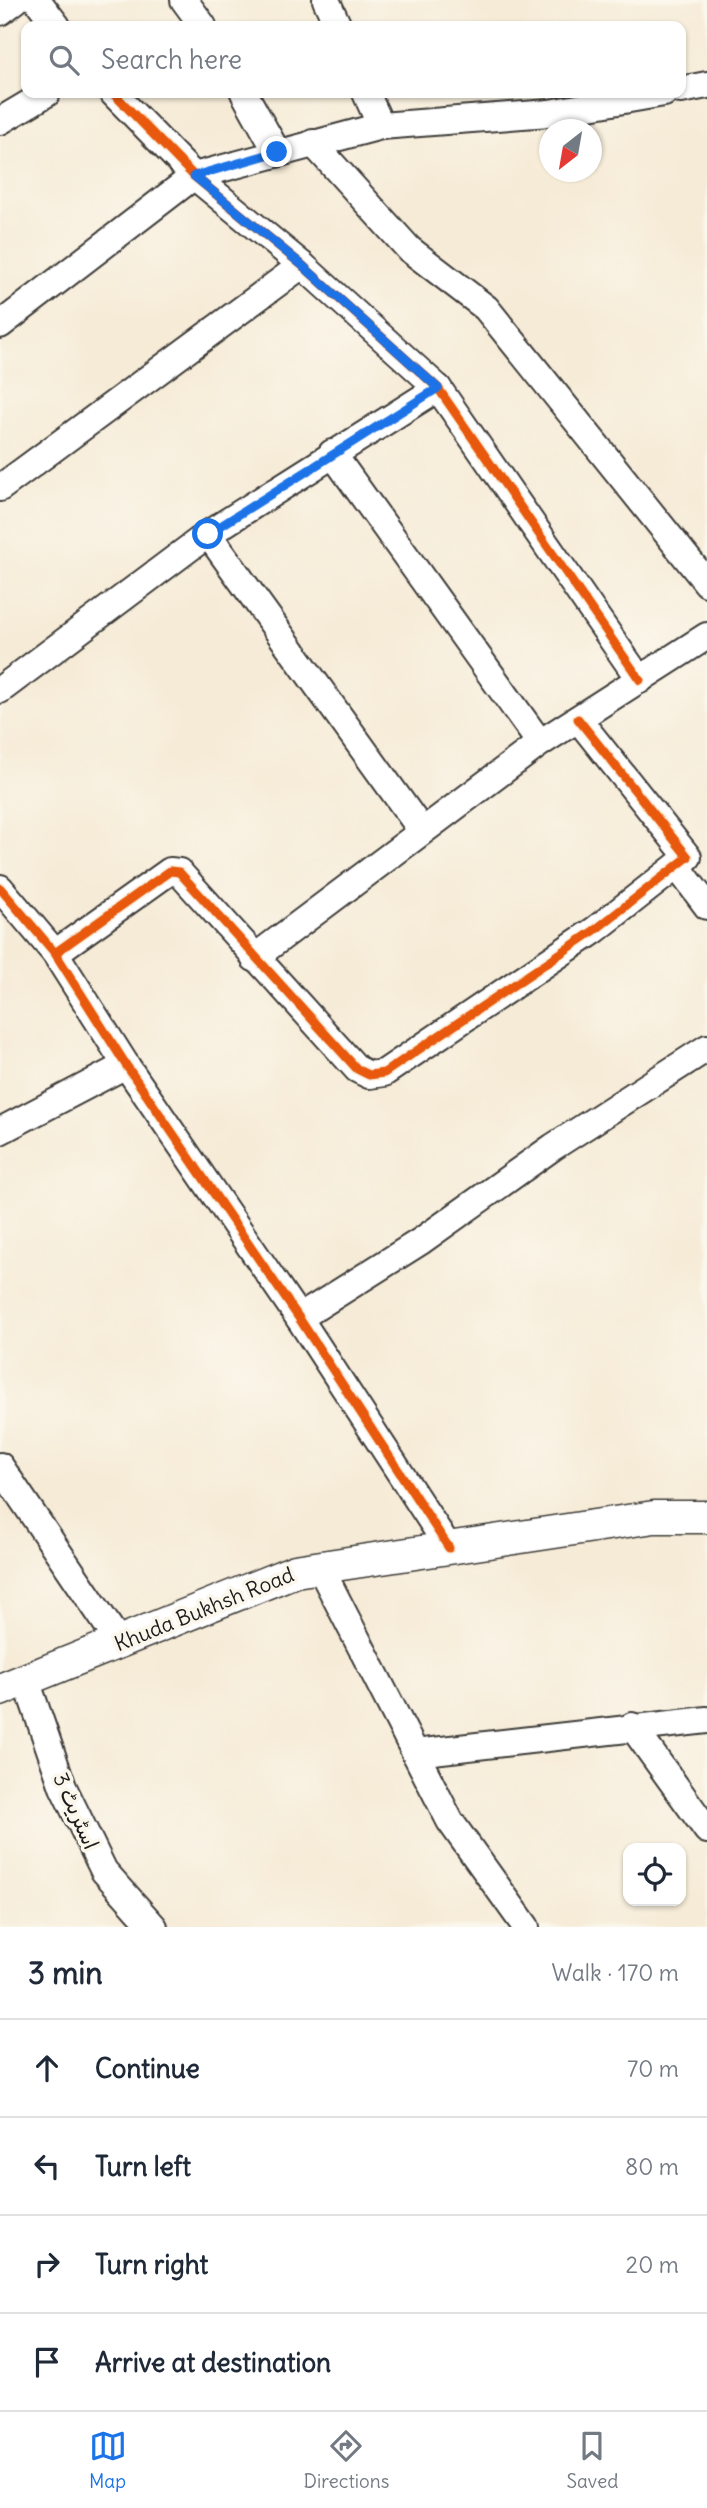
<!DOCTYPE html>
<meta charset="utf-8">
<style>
:root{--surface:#fff;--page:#f6f6f7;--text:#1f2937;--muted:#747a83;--line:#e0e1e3;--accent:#1a73e8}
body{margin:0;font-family:Delius,"Playpen Sans Arabic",sans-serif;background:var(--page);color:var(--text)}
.controls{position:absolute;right:21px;bottom:21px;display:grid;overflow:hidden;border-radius:14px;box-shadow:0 2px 5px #0004}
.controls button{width:63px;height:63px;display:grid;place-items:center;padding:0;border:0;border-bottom:2px solid var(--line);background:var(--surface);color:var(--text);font:35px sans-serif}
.compass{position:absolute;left:539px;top:119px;width:63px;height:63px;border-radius:50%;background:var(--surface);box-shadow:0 2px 5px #0004;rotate:211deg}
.stop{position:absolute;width:21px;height:21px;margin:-16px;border:5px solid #1a73e8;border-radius:50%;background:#fff}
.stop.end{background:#1a73e8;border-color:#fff;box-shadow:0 2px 7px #0008}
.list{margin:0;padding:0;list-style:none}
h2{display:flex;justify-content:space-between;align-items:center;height:91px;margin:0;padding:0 28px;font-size:30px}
h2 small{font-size:23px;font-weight:400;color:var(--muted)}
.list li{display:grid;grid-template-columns:46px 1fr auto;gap:21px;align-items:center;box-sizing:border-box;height:98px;padding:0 28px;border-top:2px solid var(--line)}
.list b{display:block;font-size:26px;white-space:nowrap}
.list em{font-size:23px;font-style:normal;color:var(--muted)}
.icon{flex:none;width:38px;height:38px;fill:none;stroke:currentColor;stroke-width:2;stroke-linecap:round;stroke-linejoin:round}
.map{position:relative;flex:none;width:707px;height:1927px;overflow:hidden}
.search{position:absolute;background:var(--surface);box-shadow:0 2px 5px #0004;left:21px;right:21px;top:21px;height:77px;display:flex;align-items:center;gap:18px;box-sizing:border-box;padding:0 24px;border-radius:14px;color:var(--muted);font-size:26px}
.sheet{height:483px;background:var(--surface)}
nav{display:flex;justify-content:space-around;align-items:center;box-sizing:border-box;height:98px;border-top:2px solid var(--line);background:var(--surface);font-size:19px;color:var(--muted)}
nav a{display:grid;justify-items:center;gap:4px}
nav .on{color:var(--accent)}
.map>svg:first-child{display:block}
</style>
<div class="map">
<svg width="707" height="1927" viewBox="0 0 707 1927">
<rect width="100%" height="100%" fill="#fbf7ec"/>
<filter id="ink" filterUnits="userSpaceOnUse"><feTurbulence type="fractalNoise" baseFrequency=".0143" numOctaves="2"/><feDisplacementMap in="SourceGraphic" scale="14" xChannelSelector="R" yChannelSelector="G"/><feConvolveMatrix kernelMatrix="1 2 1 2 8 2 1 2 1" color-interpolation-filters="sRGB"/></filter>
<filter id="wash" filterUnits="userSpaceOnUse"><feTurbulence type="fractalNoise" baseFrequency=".00686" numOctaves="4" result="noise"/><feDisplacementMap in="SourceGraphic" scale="28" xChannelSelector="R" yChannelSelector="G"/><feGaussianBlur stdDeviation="1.57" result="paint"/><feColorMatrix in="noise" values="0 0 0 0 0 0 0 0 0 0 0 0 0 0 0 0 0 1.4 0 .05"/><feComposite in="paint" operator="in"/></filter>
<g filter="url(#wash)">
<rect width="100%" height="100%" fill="#f6ebd7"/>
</g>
<g filter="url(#ink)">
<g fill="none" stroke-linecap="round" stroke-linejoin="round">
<defs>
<g id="minor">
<path d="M37 0 57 26"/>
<path d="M184 0 203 26"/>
<path d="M326 0 338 26"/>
<path d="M0 12 16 0"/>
<path d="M681 90 707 85"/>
<path d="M113 93 194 176 302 265 438 388 640 680"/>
<path d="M244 93 277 152"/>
<path d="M366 93 381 126"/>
<path d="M0 121 47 93"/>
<path d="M313 143 409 249 486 308 707 583"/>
<path d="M0 325 194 176 381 126 549 113 664 93"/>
<path d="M332 453 540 743"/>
<path d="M0 488 302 265"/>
<path d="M208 534 422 831"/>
<path d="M0 690 208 534 438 388"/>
<path d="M677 866 707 906"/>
<path d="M0 888 55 953 126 1065 299 1318 449 1548"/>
<path d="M55 953 170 871 179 872 357 1069 369 1075 384 1073 595 930 688 857 578 719"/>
<path d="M254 958 540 743 707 636"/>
<path d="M0 1131 126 1065"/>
<path d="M299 1318 421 1241 553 1147 707 1048"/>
<path d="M0 1466 119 1642"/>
<path d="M320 1567 450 1821 526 1927"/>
<path d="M26 1680 63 1787 104 1871 154 1927"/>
<path d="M632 1726 707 1830"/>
<path d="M415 1753 707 1720"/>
</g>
<path id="tertiary" d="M0 1690 295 1571 654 1517H707"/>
</defs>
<use href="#minor" stroke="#3d3b38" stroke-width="30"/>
<use href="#tertiary" stroke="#3d3b38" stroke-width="35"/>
<use href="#minor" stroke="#fff" stroke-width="26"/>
<use href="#tertiary" stroke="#fff" stroke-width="32"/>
<defs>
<g id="cycleway">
<path d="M113 93 194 176 302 265 438 388 640 680"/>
<path d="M0 888 55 953 126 1065 299 1318 449 1548"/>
<path d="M55 953 170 871 179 872 357 1069 369 1075 384 1073 595 930 688 857 578 719"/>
</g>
</defs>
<use href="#cycleway" stroke="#fbf7ec" stroke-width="13"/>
<use href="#cycleway" stroke="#e8590c" stroke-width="9"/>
</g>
</g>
<g fill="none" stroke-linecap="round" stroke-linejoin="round" filter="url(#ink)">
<path stroke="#1a73e8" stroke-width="9" d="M208 534 438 388 302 265 194 176 277 152"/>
</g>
<g text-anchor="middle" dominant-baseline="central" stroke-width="7" stroke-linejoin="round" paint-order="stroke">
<g font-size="21" fill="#1c1c1c" stroke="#fbf7ec">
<text transform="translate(204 1609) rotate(-22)">Khuda Bukhsh Road</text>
<text transform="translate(76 1811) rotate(66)">اسٹریٹ 3</text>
</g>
</g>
</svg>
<div class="controls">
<button><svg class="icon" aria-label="locate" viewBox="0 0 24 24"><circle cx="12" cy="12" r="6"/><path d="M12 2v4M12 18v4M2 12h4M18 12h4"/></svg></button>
</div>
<svg class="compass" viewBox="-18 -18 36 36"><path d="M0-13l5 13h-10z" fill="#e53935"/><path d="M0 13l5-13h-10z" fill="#747a83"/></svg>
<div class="stop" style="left:208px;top:534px"></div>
<div class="stop end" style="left:277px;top:152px"></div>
<div class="search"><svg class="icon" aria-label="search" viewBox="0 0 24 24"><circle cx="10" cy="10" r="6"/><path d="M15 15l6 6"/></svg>Search here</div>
</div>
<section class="sheet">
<h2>3 min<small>Walk · 170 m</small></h2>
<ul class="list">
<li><svg class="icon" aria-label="ahead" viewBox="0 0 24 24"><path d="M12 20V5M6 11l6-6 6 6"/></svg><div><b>Continue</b></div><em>70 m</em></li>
<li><svg class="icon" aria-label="left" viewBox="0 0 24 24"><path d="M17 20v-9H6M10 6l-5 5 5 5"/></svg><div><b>Turn left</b></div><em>80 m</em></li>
<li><svg class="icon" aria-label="right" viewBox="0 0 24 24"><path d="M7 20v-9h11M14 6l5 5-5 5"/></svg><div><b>Turn right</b></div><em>20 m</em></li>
<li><svg class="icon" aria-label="arrive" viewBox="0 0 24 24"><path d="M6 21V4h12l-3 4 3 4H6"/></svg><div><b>Arrive at destination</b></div></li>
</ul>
</section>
<nav>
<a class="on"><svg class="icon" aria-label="map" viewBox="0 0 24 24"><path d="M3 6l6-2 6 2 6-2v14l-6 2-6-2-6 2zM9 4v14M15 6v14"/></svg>Map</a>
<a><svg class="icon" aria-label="directions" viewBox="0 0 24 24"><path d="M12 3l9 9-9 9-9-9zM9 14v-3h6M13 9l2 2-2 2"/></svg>Directions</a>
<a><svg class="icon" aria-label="saved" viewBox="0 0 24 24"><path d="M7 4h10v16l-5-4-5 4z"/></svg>Saved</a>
</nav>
